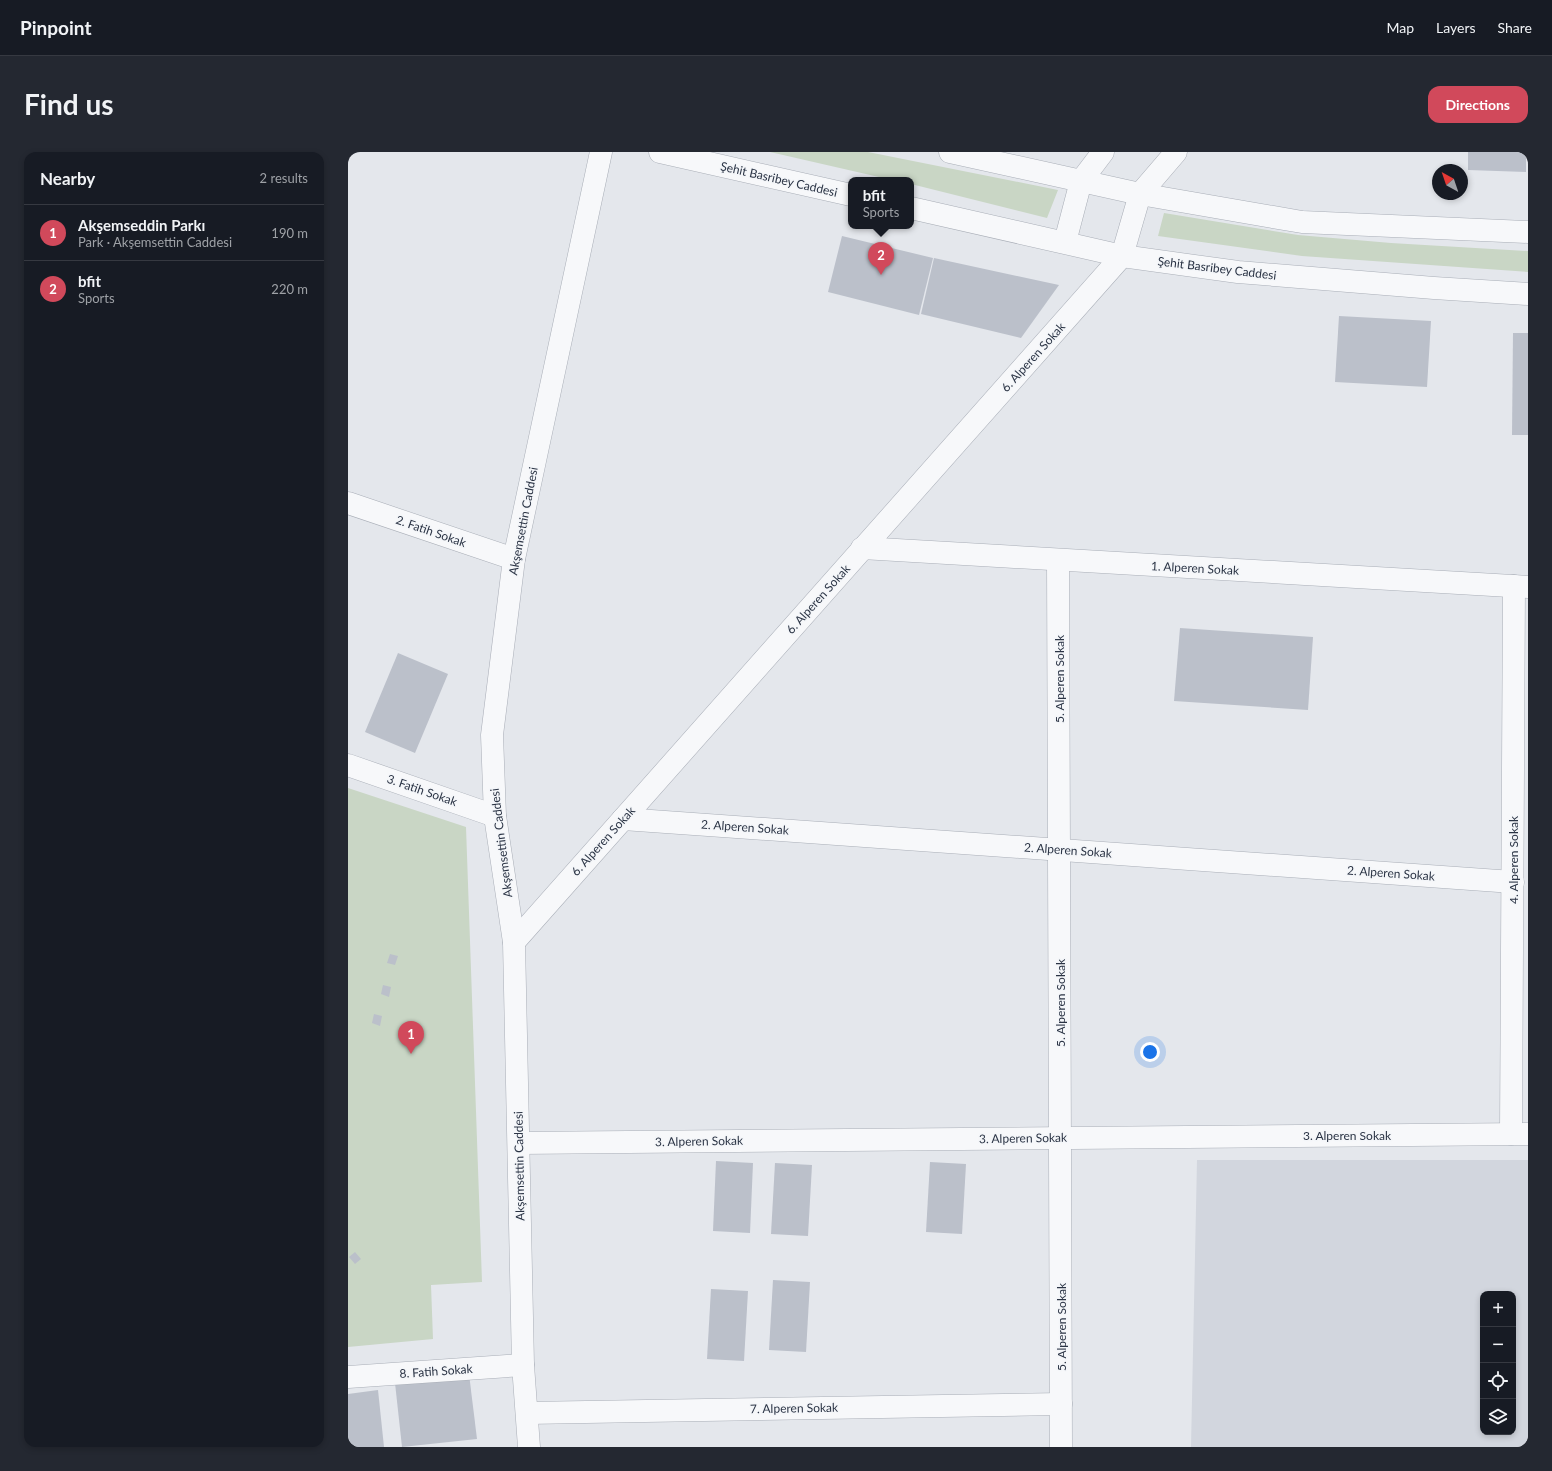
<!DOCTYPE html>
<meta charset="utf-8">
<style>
:root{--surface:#171b24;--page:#242831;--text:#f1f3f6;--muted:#9ea1a6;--line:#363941;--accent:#d1495b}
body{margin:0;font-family:Lato,sans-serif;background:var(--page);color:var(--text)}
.controls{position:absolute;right:12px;bottom:12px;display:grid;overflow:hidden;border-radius:8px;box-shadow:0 2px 6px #0003}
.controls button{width:36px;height:36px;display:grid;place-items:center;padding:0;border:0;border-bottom:1px solid var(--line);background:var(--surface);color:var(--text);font:20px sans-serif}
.compass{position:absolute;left:1084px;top:12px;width:36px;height:36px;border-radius:50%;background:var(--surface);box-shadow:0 2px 6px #0003;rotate:320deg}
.you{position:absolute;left:802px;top:900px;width:14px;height:14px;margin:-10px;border:3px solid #fff;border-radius:50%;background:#1a73e8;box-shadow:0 0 0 6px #1a73e833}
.badge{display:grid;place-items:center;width:26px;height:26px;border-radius:50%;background:var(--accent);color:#fff;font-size:13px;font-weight:700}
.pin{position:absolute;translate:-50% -33px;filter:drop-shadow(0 1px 2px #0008)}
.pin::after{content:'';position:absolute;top:21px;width:14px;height:12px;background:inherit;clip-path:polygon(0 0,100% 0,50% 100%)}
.popup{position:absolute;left:500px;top:25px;width:66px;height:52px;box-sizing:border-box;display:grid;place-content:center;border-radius:8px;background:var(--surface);filter:drop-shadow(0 1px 3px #0005);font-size:13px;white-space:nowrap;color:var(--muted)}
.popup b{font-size:15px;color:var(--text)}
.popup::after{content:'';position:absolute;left:50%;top:100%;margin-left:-8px;border:8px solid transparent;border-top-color:var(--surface)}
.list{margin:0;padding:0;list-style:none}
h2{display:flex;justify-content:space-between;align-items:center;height:52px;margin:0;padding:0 16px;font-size:17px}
h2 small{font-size:13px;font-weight:400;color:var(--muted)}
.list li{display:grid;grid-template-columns:26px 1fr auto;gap:12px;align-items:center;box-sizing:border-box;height:56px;padding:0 16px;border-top:1px solid var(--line)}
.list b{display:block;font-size:15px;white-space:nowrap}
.list p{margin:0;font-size:13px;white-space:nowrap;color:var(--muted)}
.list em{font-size:13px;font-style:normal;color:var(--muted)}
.icon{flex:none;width:22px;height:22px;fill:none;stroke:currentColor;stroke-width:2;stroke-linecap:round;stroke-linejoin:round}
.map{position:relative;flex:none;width:1180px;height:1295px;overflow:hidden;border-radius:12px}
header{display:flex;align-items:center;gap:24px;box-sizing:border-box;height:56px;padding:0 20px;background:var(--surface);border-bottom:1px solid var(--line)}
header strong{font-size:19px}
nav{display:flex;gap:22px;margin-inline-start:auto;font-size:14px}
.intro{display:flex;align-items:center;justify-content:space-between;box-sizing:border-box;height:96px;padding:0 24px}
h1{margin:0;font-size:28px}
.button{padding:10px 18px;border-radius:12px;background:var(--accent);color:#fff;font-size:14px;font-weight:700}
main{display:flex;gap:24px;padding:0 24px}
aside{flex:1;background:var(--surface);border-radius:12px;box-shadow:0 2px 6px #0003}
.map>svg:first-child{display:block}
</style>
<header>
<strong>Pinpoint</strong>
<nav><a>Map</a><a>Layers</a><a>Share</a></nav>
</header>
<div class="intro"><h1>Find us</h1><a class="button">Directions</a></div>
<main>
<aside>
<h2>Nearby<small>2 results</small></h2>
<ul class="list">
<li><span class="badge">1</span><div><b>Akşemseddin Parkı</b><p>Park · Akşemsettin Caddesi</p></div><em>190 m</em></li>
<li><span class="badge">2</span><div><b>bfit</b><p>Sports</p></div><em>220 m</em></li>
</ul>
</aside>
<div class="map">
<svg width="1180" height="1295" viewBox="0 0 1180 1295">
<rect width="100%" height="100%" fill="#e4e7ec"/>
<path fill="#d2d6de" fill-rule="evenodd" d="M849 1008H1180V1295H843ZM1135 1142H1165V1280H1135Z"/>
<g fill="#c9d6c5">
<path d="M422 0H520L710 38 699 66 563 32V28H544Z"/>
<path d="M816 61 950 83 1043 91 1180 99V120L954 104 810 84Z"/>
<path d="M0 636 118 675 134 1130 83 1133 85 1187 0 1195Z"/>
</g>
<g fill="#bbc0ca">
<path d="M1120 0H1178V20L1120 18Z"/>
<path d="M494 84 585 106 571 163 480 140Z"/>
<path d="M586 106 711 133 673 186 573 162Z"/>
<path d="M991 164 1083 169 1079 235 987 230Z"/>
<path d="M1165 181H1180V283H1164Z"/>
<path d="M832 476 965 485 960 558 826 549Z"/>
<path d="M50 501 100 522 67 601 17 580Z"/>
<path d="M42 802 50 804 47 813 39 811Z"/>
<path d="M35 833 43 835 41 845 33 842Z"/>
<path d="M26 862 34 864 32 874 24 871Z"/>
<path d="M368 1009 405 1011 402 1081 365 1079Z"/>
<path d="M582 1010 618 1012 614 1082 578 1080Z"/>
<path d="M427 1011 464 1013 460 1084 423 1082Z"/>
<path d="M7 1100 13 1107 7 1112 1 1105Z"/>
<path d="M425 1128 462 1130 458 1200 421 1198Z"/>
<path d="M363 1137 400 1139 396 1209 359 1207Z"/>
<path d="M121 1222 129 1287 54 1295 47 1231Z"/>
<path d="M30 1238 36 1295H0V1242Z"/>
</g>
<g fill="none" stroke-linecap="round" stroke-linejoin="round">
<defs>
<g id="minor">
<path d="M733 29 755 0"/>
<path d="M792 42 828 0"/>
<path d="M0 351 166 407"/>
<path d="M514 396 1180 435"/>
<path d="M710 408 713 1295"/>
<path d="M0 613 147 664"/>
<path d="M275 667 1165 730"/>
<path d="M166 790 774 104"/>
<path d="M1163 982 1166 434"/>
<path d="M171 991 1180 982"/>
<path d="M0 1225 175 1213"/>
<path d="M179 1261 713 1252"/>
<path d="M181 1295 175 1213 166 790 147 664 144 583 166 407 253 0"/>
</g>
<g id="tertiary">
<path d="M312 0 503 43"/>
<path d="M602 0 792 42 954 70 1180 80"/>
<path d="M563 56 774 104 890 120 1086 136 1180 142"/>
<path d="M717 90 733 29"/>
<path d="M774 104 792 42"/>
</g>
</defs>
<use href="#minor" stroke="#a9aeb7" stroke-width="23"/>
<use href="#tertiary" stroke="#a9aeb7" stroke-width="23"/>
<use href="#minor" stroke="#f7f8fa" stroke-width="22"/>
<use href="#tertiary" stroke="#f7f8fa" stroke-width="22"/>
</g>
<g text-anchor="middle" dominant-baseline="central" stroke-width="3" stroke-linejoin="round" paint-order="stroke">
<g font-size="12" fill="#2b3445" stroke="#f4f6f9">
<text transform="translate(431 27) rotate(13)">Şehit Basribey Caddesi</text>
<text transform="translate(869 116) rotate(7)">Şehit Basribey Caddesi</text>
<text transform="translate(685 205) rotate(-48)">6. Alperen Sokak</text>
<text transform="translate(175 369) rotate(-79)">Akşemsettin Caddesi</text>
<text transform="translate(83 379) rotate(19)">2. Fatih Sokak</text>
<text transform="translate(847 416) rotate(3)">1. Alperen Sokak</text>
<text transform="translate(470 447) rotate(-48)">6. Alperen Sokak</text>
<text transform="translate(711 527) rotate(-90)">5. Alperen Sokak</text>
<text transform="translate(74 638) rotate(19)">3. Fatih Sokak</text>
<text transform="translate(397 675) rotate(4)">2. Alperen Sokak</text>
<text transform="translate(255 689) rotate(-48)">6. Alperen Sokak</text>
<text transform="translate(153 691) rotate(-97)">Akşemsettin Caddesi</text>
<text transform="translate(720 698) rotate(4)">2. Alperen Sokak</text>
<text transform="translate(1165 708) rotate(-90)">4. Alperen Sokak</text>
<text transform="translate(1043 721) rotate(4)">2. Alperen Sokak</text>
<text transform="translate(712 851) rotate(-90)">5. Alperen Sokak</text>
<text x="999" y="983">3. Alperen Sokak</text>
<text transform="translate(675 986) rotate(-1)">3. Alperen Sokak</text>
<text transform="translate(351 989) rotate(-1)">3. Alperen Sokak</text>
<text transform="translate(171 1014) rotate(-91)">Akşemsettin Caddesi</text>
<text transform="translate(713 1175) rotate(-90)">5. Alperen Sokak</text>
<text transform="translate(88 1219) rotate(-4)">8. Fatih Sokak</text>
<text transform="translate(446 1256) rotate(-1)">7. Alperen Sokak</text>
</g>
</g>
</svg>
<div class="controls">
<button>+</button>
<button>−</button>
<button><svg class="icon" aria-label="locate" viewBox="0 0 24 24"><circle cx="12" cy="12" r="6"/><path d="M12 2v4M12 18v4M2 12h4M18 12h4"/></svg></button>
<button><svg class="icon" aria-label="layers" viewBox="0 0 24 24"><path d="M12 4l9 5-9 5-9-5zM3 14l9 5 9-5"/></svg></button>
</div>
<svg class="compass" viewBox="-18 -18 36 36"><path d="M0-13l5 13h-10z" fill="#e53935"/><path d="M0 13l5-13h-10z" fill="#9ea1a6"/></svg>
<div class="you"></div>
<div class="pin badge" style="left:63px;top:902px">1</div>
<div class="pin badge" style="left:533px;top:123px">2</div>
<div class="popup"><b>bfit</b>Sports</div>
</div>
</main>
